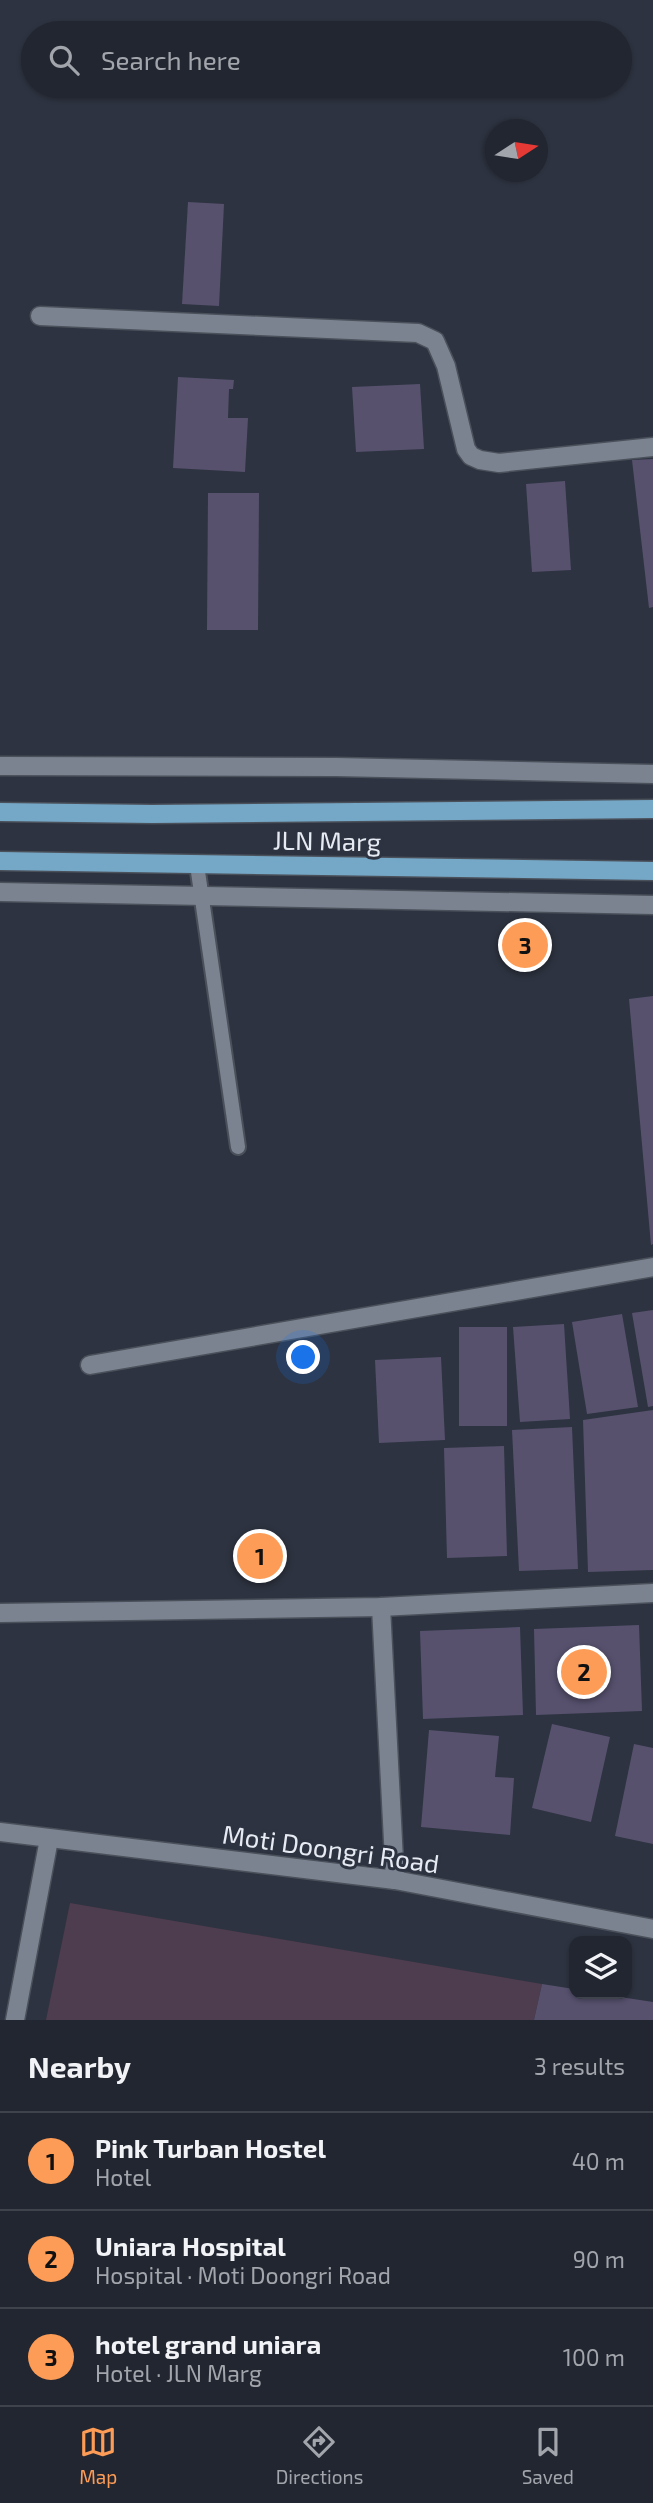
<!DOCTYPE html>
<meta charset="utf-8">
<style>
:root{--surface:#222630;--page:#2a2e38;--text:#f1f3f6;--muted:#a2a5ab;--line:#3f434c;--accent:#fd9c56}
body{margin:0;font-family:"Exo 2",sans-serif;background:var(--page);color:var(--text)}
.controls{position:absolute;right:21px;bottom:21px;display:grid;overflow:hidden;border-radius:14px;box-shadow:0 2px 5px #0004}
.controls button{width:63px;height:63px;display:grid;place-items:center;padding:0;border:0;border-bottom:2px solid var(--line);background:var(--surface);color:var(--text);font:35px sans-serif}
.compass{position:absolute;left:485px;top:119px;width:63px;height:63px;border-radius:50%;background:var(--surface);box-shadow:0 2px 5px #0004;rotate:78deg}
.you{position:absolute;left:304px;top:1358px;width:24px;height:24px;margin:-18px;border:5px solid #fff;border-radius:50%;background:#1a73e8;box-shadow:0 0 0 10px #1a73e833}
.badge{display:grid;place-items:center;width:46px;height:46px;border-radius:50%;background:var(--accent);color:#111;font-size:23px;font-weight:700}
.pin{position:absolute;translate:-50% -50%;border:4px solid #fff;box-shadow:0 2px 7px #0006}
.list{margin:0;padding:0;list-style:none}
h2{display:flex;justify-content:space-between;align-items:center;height:91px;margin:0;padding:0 28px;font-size:30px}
h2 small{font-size:23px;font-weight:400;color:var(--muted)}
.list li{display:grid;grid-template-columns:46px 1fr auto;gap:21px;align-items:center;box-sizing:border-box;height:98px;padding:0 28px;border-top:2px solid var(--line)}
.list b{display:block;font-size:26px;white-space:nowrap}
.list p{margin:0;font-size:23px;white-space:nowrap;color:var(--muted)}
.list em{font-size:23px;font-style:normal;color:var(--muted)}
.icon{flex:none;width:38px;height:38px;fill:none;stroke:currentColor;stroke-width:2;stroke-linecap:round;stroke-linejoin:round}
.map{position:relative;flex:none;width:653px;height:2020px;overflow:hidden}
.search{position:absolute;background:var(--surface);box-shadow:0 2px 5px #0004;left:21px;right:21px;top:21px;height:77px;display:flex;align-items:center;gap:18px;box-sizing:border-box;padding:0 24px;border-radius:38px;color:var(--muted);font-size:26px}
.sheet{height:385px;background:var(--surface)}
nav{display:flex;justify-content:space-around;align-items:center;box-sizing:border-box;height:98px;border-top:2px solid var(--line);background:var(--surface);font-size:19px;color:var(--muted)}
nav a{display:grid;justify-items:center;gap:4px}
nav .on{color:var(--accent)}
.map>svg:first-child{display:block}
</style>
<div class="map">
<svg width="653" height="2020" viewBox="0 0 653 2020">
<rect width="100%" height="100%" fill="#2d3340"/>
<path fill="#4e3c4f" d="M70 1903 542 1984 534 2020H46Z"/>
<g fill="#57516e">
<path d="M188 202 224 204 219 306 182 304Z"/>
<path d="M178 377 234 380 233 389H229L228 418H248L245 472 173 468Z"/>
<path d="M420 384 424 449 356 452 352 387Z"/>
<path d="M653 459V607L649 608 632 460Z"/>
<path d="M565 481 571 570 532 572 526 484Z"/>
<path d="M208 493H259L258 630H207Z"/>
<path d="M653 996V1244L651 1245 629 999Z"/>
<path d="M653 1310V1406L648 1407 632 1313Z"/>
<path d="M622 1314 638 1407 587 1414 572 1322Z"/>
<path d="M564 1324 570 1419 520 1422 513 1327Z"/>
<rect x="459" y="1327" width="48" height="99"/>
<path d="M441 1357 445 1440 379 1443 375 1360Z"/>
<path d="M653 1410V1570L588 1572 583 1420Z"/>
<path d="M572 1427 578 1569 519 1571 512 1430Z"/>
<path d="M504 1446 507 1556 447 1558 444 1448Z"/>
<path d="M639 1625 642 1711 536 1715 534 1629Z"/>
<path d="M520 1627 523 1715 423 1719 420 1631Z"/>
<path d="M552 1724 610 1737 591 1822 532 1808Z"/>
<path d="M429 1730 499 1736 495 1777 514 1778 510 1835 421 1827Z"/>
<path d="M634 1744 653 1748V1844L615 1836Z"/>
<path d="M542 1984 574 1989V1994H601L653 2002V2020H534Z"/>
</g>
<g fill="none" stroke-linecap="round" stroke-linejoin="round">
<defs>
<path id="service" d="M197 865 238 1147"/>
<g id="minor">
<path d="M40 316 418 333 435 341 446 366 466 449 471 456 480 460 499 463 653 447"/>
<path d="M90 1365 653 1267"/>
<path d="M381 1607 395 1880"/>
<path d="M0 1613 381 1607 653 1593"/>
<path d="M15 2020 49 1839"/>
</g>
<g id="tertiary">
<path d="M0 766 336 767 653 774"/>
<path d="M0 892 653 905"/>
<path d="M0 1832 395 1880 653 1929"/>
</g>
<g id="primary">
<path d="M0 812 152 814 653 809"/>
<path d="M0 861 653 871"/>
</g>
</defs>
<use href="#service" stroke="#4b515b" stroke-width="18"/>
<use href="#minor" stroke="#4b515b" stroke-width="21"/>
<use href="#tertiary" stroke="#4b515b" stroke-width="21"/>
<use href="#primary" stroke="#4b515b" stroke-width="21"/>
<use href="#service" stroke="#7b8391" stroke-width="14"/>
<use href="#minor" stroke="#7b8391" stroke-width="18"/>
<use href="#tertiary" stroke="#7b8391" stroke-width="18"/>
<use href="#primary" stroke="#75a7c6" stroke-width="18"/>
</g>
<g text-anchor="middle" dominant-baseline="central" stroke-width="6" stroke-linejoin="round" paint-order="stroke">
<g font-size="26" fill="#e6eaf2" stroke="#2d3340">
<text transform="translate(327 840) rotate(1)">JLN Marg</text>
<text transform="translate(331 1848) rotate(8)">Moti Doongri Road</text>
</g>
</g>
</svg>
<div class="controls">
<button><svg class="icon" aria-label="layers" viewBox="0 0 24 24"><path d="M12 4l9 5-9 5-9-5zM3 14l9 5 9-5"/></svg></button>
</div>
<svg class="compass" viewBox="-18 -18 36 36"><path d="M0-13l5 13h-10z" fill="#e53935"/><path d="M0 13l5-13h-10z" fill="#a2a5ab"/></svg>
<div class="you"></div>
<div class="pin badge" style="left:260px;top:1556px">1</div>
<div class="pin badge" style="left:584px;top:1672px">2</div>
<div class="pin badge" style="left:525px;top:945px">3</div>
<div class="search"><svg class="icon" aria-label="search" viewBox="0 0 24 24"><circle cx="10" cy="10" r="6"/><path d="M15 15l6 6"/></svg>Search here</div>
</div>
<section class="sheet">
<h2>Nearby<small>3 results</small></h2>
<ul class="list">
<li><span class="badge">1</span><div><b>Pink Turban Hostel</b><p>Hotel</p></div><em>40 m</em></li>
<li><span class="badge">2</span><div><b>Uniara Hospital</b><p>Hospital · Moti Doongri Road</p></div><em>90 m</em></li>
<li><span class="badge">3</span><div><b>hotel grand uniara</b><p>Hotel · JLN Marg</p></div><em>100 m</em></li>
</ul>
</section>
<nav>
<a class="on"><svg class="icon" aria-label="map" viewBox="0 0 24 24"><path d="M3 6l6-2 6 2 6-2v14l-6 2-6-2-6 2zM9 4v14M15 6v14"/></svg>Map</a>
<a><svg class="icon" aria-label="directions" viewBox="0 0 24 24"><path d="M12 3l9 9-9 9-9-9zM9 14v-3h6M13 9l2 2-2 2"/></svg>Directions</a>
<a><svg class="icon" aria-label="saved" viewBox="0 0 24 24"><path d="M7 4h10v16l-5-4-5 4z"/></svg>Saved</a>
</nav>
